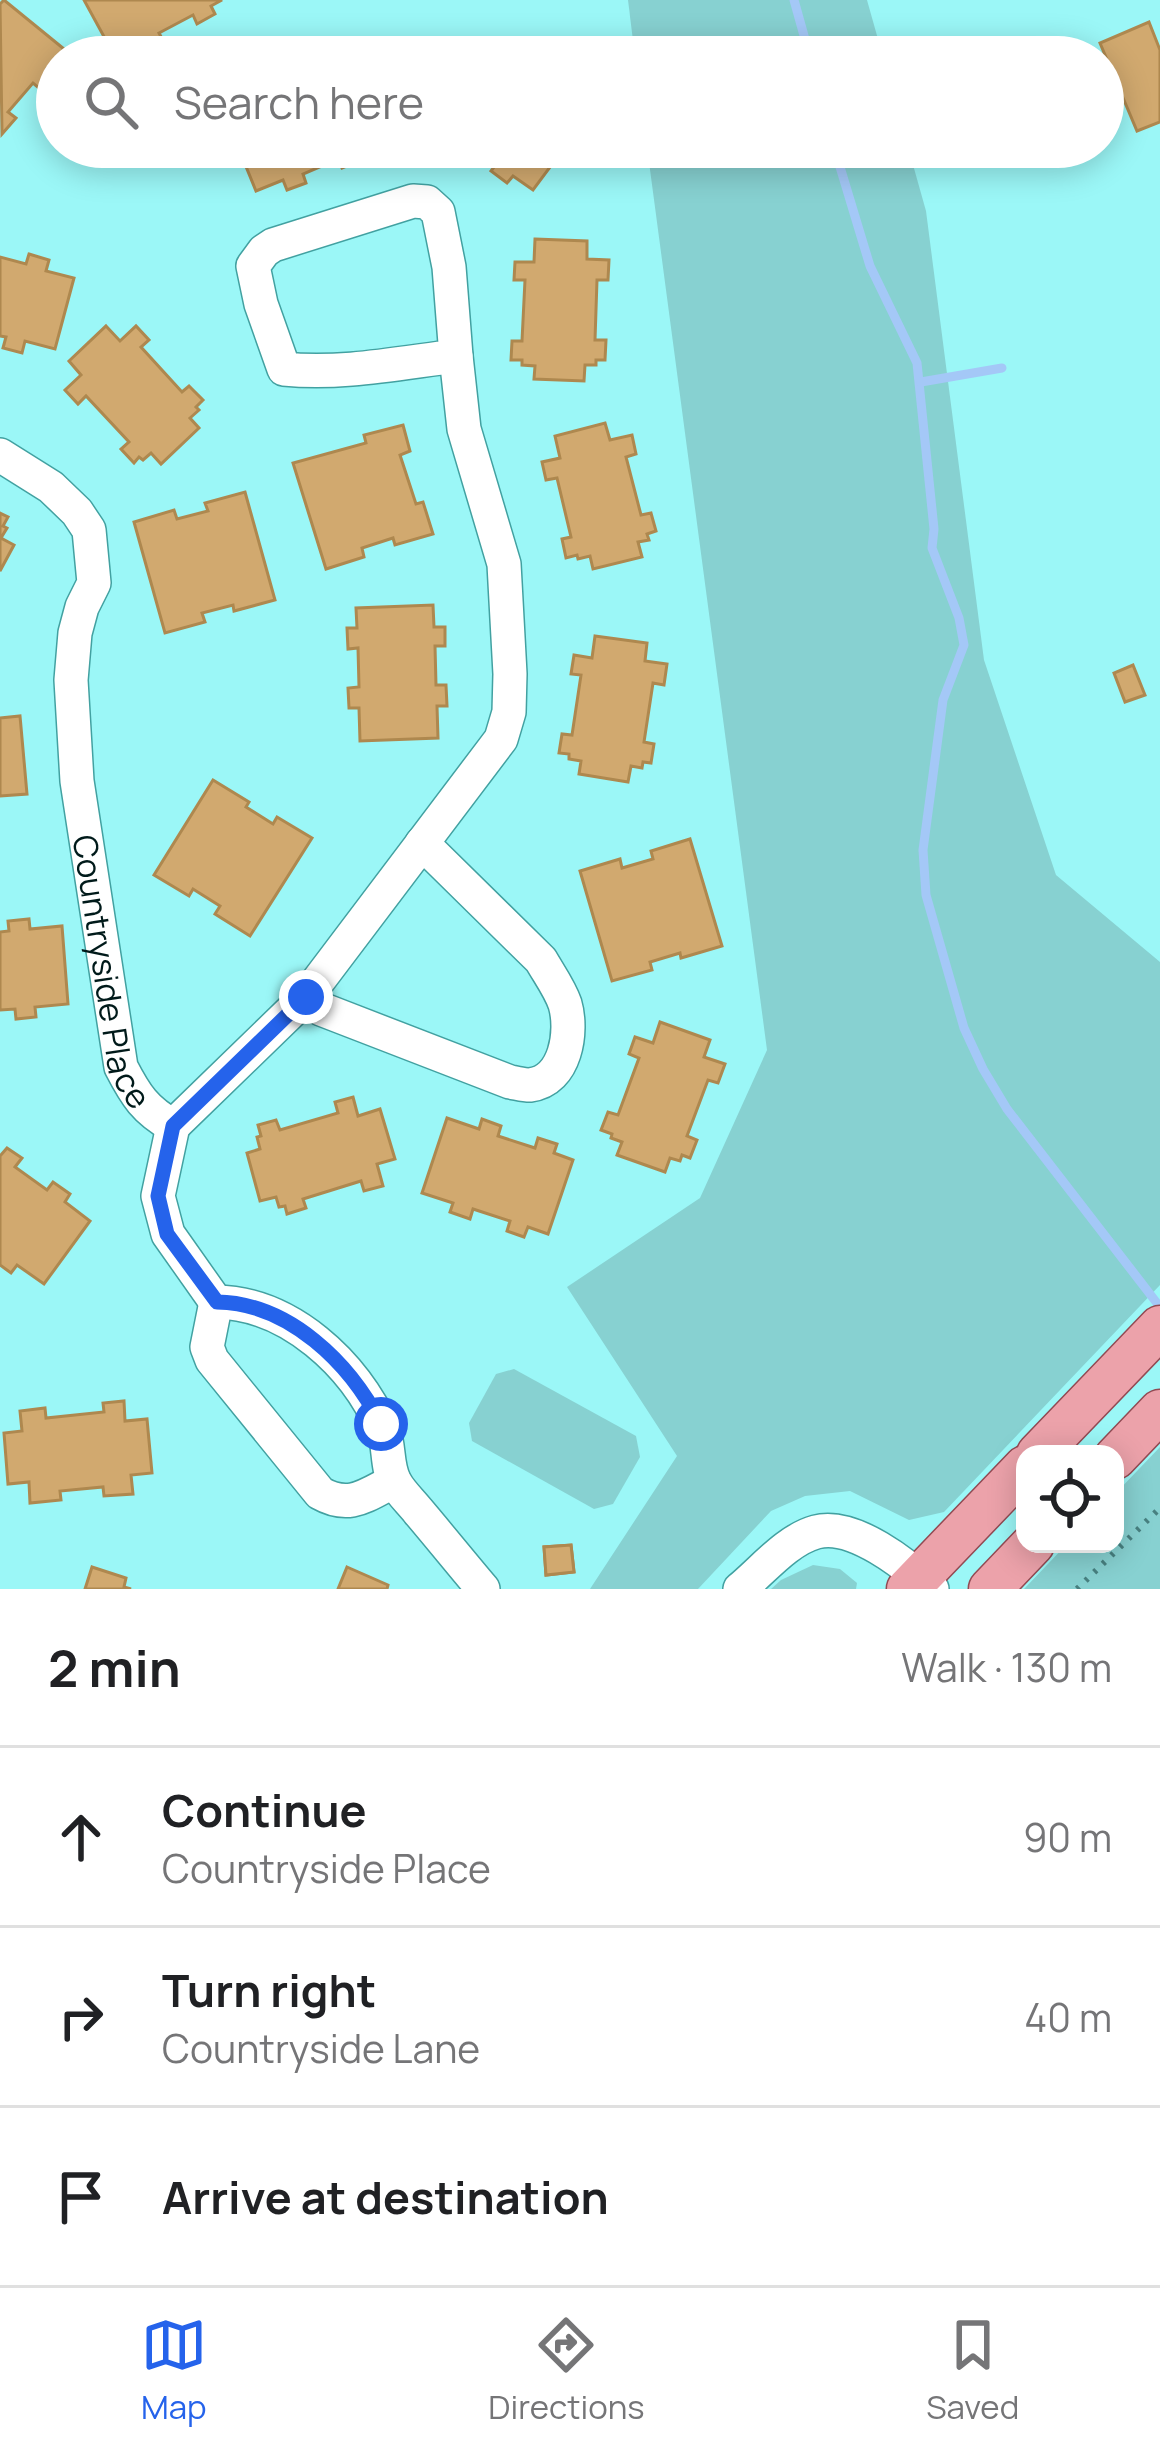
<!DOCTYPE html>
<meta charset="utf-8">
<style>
:root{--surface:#fff;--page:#f2f2f2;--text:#202124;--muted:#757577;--line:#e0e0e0;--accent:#2563eb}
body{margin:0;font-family:Manrope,sans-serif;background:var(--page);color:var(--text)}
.controls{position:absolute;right:36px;bottom:36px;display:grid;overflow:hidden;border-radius:24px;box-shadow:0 6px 30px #0003}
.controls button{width:108px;height:108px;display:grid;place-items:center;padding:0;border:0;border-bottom:3px solid var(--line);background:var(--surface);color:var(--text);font:60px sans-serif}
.stop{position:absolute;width:36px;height:36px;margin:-27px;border:9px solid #2563eb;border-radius:50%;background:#fff}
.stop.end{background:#2563eb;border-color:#fff;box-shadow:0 3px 12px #0008}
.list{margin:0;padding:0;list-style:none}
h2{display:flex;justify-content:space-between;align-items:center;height:156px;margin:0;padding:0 48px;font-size:51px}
h2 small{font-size:39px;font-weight:400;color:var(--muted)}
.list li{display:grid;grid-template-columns:78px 1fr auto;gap:36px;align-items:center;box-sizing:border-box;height:180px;padding:0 48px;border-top:3px solid var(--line)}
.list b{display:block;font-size:45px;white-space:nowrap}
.list p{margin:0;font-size:39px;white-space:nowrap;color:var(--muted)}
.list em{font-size:39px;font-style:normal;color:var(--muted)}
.icon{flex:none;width:66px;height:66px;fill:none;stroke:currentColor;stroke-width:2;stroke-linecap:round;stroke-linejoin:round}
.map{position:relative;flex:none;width:1160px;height:1589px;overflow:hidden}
.search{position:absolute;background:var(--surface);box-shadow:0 6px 30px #0003;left:36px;right:36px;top:36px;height:132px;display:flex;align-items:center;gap:30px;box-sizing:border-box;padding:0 42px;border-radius:66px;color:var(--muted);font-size:45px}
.sheet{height:696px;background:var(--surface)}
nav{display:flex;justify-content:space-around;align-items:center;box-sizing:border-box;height:168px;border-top:3px solid var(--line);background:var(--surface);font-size:33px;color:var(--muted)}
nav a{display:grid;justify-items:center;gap:6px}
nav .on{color:var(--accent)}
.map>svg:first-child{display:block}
</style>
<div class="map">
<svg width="1160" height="1589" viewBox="0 0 1160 1589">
<rect width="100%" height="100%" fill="#9bf7f7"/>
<g fill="#87d1d1">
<path d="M628 0H867L883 57H635Z"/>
<path d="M647 147H908L926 211 984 660 1056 875 1160 962V1285L944 1512 909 1520 850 1491 805 1496 771 1511 698 1589H590L677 1456 567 1287 700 1198 767 1050Z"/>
<path d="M514 1369 636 1436 640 1457 613 1504 594 1509 472 1441 469 1423 496 1374Z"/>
<path d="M1160 1447V1589H1024L1067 1544H1115V1494Z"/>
<path d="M813 1565 840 1569 857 1583 856 1589H771L781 1580Z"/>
</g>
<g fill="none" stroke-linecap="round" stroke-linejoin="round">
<g stroke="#a4c8f7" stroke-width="9">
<path d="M794 0 810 57"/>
<path d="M834 147 870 266 917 363 934 529 932 548 959 618 964 645 943 700 923 850 926 895 964 1028 983 1069 1007 1109 1160 1307"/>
<path d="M921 382 1002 368"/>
</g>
</g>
<g fill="#d1a96f" stroke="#ae884f" stroke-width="3">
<path d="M4 0 64 49 47 68 54 74 40 89 33 83 8 112 16 118 2 134 0 4Z"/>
<path d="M84 0H222L211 6 215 14 197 24 193 15 159 33 164 42 145 52 140 42 114 55Z"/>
<path d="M1149 22 1160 50V122L1137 131 1100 43Z"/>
<path d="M238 147H369L357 152 361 160 342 168 338 159 303 174 306 183 287 190 283 180 256 191Z"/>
<path d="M475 147H565L533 190 513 176 507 183 491 171 497 163Z"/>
<path d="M535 239 587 241V259L609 260 608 280H597L595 340H606L605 360H596V365H585L584 381 534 379 535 366 522 365V360H511L512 341H522L525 280H514L515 262H534Z"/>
<path d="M29 254 49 260 46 271 74 278 55 349 25 341 22 353 3 348 6 337 0 336V257L26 264Z"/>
<path d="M106 326 120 341 136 326 149 340 141 347 182 392 189 386 203 400 196 407 199 410 190 418 199 428 161 464 151 453 143 460 139 457 134 463 121 449 129 442 86 396 78 404 65 390 81 375 69 361Z"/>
<path d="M605 423 610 440 632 435 636 454 626 457 641 515 651 513 656 531 647 534 649 540 638 542 642 557 593 569 590 556 578 559 577 555 566 558 562 539 571 537 557 478 546 480 542 462 560 458 555 436Z"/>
<path d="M403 425 410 451 400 455 416 504 423 502 433 534 395 545 393 538 362 548 364 557 326 569 293 463 366 443 364 435Z"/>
<path d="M245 492 275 600 234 611 233 605 202 613 205 622 165 633 134 522 174 510 177 519 208 511 205 503Z"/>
<path d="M0 513 8 517 3 526 7 528 1 538 14 545 0 571Z"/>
<path d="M433 605 434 627H445V646H435L436 685H446L447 706H437L438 738 360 741 359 708H349L348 688 359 687 358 648 348 649 347 628H357L356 608Z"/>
<path d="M595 636 647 643 645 661 667 664 664 685 653 683 644 742 654 744 651 763 643 762 642 768 631 766 628 782 579 774 581 761 569 759V754L559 753 562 734 572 735 581 675 571 674 574 655 592 658Z"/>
<path d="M1133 665 1145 695 1125 702 1114 673Z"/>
<path d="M20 716 27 794 0 796V718Z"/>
<path d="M213 780 249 802 246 807 273 824 277 817 312 838 250 936 215 914 220 906 193 889 189 896 154 875Z"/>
<path d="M690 839 722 946 681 958 680 953 650 962 652 970 612 981 580 871 620 859 622 868 653 859 651 851Z"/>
<path d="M29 919 30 929 62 926 68 1004 35 1007 36 1017 16 1019 15 1009 0 1010V932L9 931 8 921Z"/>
<path d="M660 1022 710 1040 704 1057 725 1064 718 1083 708 1080 687 1136 697 1140 690 1158 682 1155 680 1161 670 1158 665 1172 617 1155 622 1142 611 1138 612 1134 601 1130 608 1112 618 1115 639 1058 629 1054 635 1037 653 1043Z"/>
<path d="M353 1097 358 1116 380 1109 395 1159 377 1164 383 1186 364 1191 361 1181 303 1199 306 1208 287 1214 285 1206 279 1207 276 1197 260 1201 247 1153 260 1149 257 1137 261 1136 258 1125 276 1120 280 1130 338 1113 335 1102Z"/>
<path d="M447 1118 479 1129 482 1119 501 1126 498 1136 535 1148 538 1138 557 1144 554 1153 573 1160 548 1234 528 1227 524 1237 507 1231 510 1221 473 1209 470 1219 450 1212 453 1203 422 1193Z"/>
<path d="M7 1148 22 1158 15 1167 47 1190 53 1182 70 1194 65 1202 90 1221 44 1284 17 1265 11 1273 0 1265V1156Z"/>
<path d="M124 1401 125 1421 147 1419 152 1473 131 1475 133 1494 104 1496 103 1487 60 1491 61 1500 30 1503 29 1482 8 1484 4 1433 22 1431 20 1411 45 1408 46 1418 104 1412 103 1403Z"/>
<path d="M571 1545 574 1572 546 1575 544 1547Z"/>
<path d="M571 1545 574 1572 546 1575 544 1547Z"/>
<path d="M92 1567 126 1578 124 1587 131 1589H85Z"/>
<path d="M347 1567 388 1585 387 1589H338Z"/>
</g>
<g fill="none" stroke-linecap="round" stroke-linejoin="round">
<defs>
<g id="minor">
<path d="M413 201 427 202 438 212 449 267 456 356C399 363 341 375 284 369L261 304 253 266 264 251 273 245Z"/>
<path id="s1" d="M0 455 51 487 77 512 89 530 94 583 82 607 75 633 71 680 77 781 121 1067C136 1096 145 1110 173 1126"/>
<path d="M306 997 321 1009 510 1082C517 1083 523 1085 530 1085 566 1081 573 1031 565 1004 560 989 549 974 541 960L422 843"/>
<path d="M173 1126 306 997 501 739 509 712 510 674 504 564 464 429 456 356"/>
<path d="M173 1126 158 1196 168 1234 216 1302C289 1303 355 1364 383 1429 390 1446 386 1466 395 1482 400 1492 411 1502 418 1511 440 1537 461 1563 483 1589"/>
<path d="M216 1302 207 1347 212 1360 320 1493C350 1510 366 1495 394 1481"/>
<path d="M740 1589C763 1570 787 1540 816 1532 853 1522 907 1565 932 1589"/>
</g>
<g id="major">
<path d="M1038 1454 1160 1327"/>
<path d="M1115 1458 1160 1411"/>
<path d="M908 1589 1025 1467"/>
<path d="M990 1589 1033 1544"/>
</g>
</defs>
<use href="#minor" stroke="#42a1a1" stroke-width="36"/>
<use href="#major" stroke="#924a53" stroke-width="45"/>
<path stroke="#488181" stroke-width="6" stroke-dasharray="3 9" stroke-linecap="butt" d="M1077 1589 1160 1508"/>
<use href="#minor" stroke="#fff" stroke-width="33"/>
<use href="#major" stroke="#eca2aa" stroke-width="42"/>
</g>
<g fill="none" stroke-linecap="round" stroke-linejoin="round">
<path stroke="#2563eb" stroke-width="15" d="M306 997 173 1126 158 1196 167 1234 217 1302C289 1303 350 1363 381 1424"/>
</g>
<g text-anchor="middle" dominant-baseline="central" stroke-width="9" stroke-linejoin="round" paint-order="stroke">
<g font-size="33" fill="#001a1a" stroke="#fff">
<text stroke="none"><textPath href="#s1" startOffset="567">Countryside Place</textPath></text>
</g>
</g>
</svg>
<div class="controls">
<button><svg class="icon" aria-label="locate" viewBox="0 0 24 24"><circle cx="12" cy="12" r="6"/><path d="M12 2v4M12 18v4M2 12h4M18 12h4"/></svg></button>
</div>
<div class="stop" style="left:381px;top:1424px"></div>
<div class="stop end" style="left:306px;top:997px"></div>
<div class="search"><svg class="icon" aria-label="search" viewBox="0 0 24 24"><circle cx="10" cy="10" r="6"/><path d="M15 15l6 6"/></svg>Search here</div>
</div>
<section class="sheet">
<h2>2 min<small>Walk · 130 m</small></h2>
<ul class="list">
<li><svg class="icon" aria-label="ahead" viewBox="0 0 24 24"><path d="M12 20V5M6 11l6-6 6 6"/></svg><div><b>Continue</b><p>Countryside Place</p></div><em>90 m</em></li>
<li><svg class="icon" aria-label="right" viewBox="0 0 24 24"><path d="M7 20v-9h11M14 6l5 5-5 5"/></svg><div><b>Turn right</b><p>Countryside Lane</p></div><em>40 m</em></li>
<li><svg class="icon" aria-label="arrive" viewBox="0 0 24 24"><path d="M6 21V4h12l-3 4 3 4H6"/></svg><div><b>Arrive at destination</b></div></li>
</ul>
</section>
<nav>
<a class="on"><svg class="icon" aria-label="map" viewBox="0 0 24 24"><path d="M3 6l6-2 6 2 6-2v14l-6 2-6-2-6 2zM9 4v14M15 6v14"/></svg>Map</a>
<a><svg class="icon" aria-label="directions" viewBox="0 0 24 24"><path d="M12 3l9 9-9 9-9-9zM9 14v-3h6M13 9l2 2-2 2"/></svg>Directions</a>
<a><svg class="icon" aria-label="saved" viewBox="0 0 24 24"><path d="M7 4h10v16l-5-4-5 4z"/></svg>Saved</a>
</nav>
